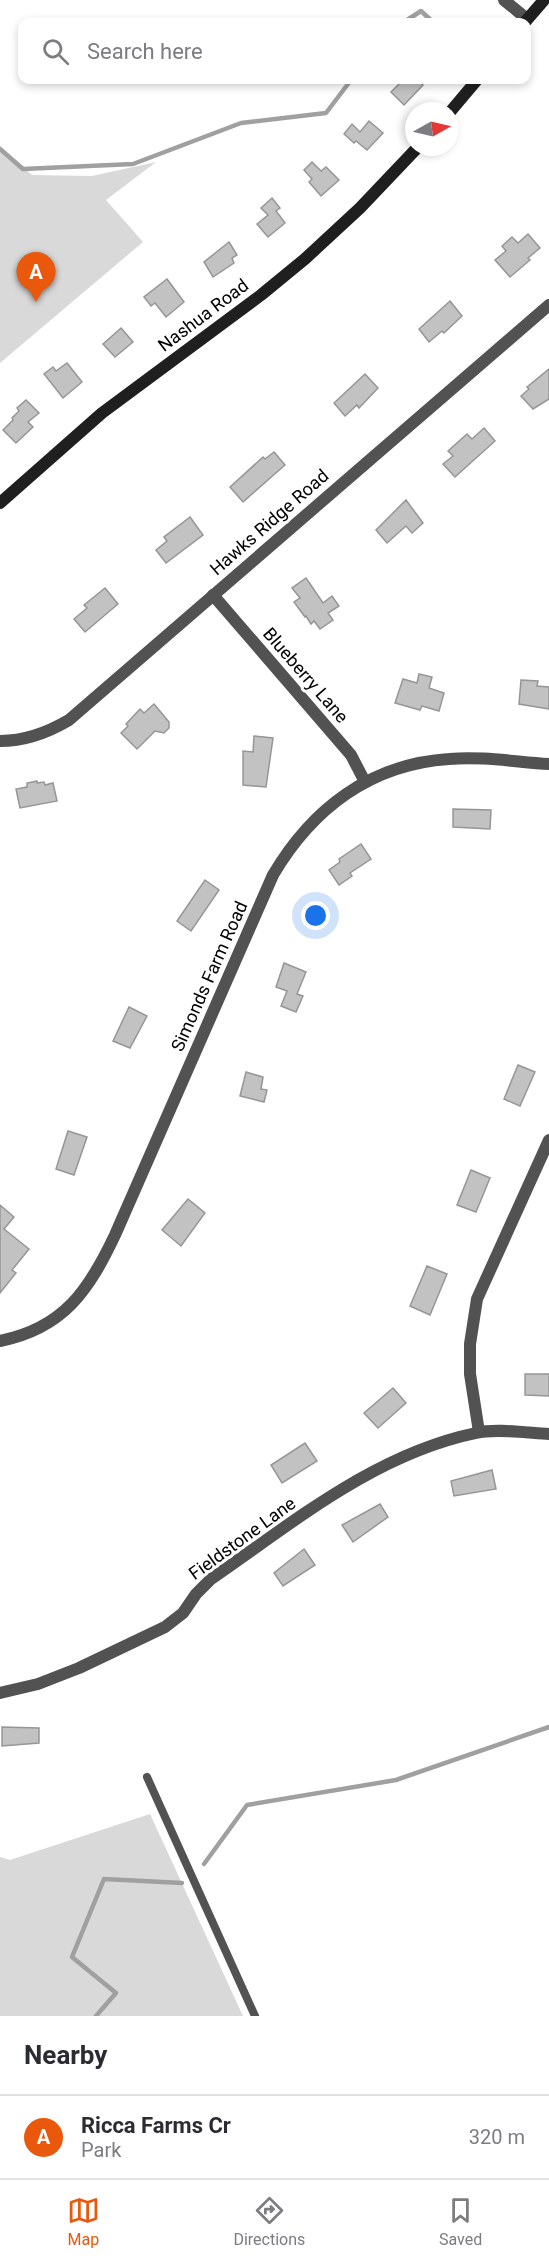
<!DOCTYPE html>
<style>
:root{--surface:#fff;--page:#f7f7f7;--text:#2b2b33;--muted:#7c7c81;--line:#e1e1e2;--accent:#ea580c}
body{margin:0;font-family:Roboto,sans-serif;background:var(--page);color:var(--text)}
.compass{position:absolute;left:405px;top:102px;width:54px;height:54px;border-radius:50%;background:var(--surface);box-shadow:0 3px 9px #0003;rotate:82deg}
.you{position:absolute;left:316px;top:916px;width:21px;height:21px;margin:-15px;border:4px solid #fff;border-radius:50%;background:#1a73e8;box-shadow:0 0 0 9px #1a73e833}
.badge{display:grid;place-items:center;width:39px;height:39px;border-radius:50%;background:var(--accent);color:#fff;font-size:20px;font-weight:700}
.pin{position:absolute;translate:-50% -50px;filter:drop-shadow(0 2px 3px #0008)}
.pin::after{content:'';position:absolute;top:32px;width:21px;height:18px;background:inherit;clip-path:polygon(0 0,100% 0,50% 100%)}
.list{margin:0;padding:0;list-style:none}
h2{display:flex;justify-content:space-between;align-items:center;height:78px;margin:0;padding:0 24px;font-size:26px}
h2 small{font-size:20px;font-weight:400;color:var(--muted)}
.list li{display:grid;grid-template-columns:39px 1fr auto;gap:18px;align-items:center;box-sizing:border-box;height:84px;padding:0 24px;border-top:2px solid var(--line)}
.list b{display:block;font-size:22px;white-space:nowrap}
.list p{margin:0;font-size:20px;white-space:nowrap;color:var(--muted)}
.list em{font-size:20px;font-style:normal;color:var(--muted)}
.icon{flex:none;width:33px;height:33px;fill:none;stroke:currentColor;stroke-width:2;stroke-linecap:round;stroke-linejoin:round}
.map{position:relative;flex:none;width:549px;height:2016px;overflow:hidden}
.search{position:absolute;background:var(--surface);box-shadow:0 3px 9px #0003;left:18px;right:18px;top:18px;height:66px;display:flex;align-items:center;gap:15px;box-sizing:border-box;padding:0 21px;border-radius:12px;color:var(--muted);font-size:22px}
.sheet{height:162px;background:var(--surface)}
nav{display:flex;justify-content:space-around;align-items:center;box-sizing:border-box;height:84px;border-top:2px solid var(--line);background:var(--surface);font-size:16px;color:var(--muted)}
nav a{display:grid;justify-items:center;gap:3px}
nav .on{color:var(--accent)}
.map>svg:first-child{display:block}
</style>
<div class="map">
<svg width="549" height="2016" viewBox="0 0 549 2016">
<rect width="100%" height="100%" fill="#fff"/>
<g fill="#d9d9d9">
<path d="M0 151 12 158 32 175 92 176 156 162 106 200 143 242 0 363Z"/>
<path d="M150 1814 243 2016H0V1857L10 1860Z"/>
</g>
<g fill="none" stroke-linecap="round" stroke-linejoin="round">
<g stroke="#a0a0a0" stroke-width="4.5">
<path d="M404 22 421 11 433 22"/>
<path d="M0 149 23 169 133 164 241 123 326 113 351 80"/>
<path d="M204 1864 247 1805 396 1780 549 1727"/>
<path d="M96 2016 116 1993 72 1957 104 1879 182 1883"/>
</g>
</g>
<g fill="#c2c2c2" stroke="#969696" stroke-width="1.5">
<path d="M403 80H416L423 85 404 105 391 92Z"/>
<path d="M369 121 383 133 367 150 356 141 354 143 344 134 352 124 360 132Z"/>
<path d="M312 162 321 171 326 167 339 180 321 196 309 182 312 179 304 170Z"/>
<path d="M272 198 280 208 276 211 285 223 268 237 257 224 268 215 261 208Z"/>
<path d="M528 234 540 248 528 258 530 260 510 277 495 260 506 251 502 246 512 237 518 243Z"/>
<path d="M229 242 237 255 232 258 234 263 213 277 204 262Z"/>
<path d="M167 279 184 302 166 317 155 303 151 306 144 297Z"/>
<path d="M450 301 462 316 444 333 442 331 429 342 419 329Z"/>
<path d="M121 328 133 342 115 357 103 344Z"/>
<path d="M67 363 82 382 63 398 44 374 53 367 56 371Z"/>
<path d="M549 369V399L533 409 521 396 529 389 527 387Z"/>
<path d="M365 374 378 388 359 408 357 405 345 416 334 403Z"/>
<path d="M26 400 39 413 28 422 33 427 16 443 3 430 13 420 12 418 19 411 17 408Z"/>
<path d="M484 428 495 441 455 477 443 464 453 456 448 451 467 434 472 439Z"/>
<path d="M274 452 285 465 243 502 230 487 263 457 265 459Z"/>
<path d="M406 500 423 523 412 533 406 526 387 543 376 530Z"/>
<path d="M190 517 203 535 166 563 156 550 167 541 164 537Z"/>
<path d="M306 578 323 603 332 596 339 606 328 613 333 620 320 629 314 621 311 624 306 616 305 617 294 602 300 598 292 588Z"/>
<path d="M105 588 118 604 85 632 74 619 87 608 84 605Z"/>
<path d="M419 674 432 677 429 688 444 693 439 711 422 706 420 710 395 703 403 679 417 683Z"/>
<path d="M521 680 538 681 537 686 549 687V709L519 704Z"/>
<path d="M154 704 169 722V728L164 733 155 731 137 749 121 733 128 726 126 724 140 709 144 713Z"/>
<path d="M254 736 273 738 266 787 243 785V751L253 752Z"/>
<path d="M37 781V783L44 782 45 785 53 783 57 801 20 808 16 789 27 787V783Z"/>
<path d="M453 809 491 810 490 829 453 827Z"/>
<path d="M361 844 371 859 350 873 352 876 339 885 329 870 340 862 339 859Z"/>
<path d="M205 880 219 890 191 931 177 921Z"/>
<path d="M284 963 306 972 297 994 303 996 296 1012 281 1006 287 991 276 987Z"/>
<path d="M129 1007 147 1016 130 1048 113 1041Z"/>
<path d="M518 1065 535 1072 520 1106 504 1099Z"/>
<path d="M246 1072 263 1077 261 1089 267 1090 264 1102 240 1096Z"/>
<path d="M68 1131 87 1137 74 1175 56 1169Z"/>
<path d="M471 1170 490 1178 476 1212 457 1205Z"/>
<path d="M188 1199 205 1213 181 1246 162 1230Z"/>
<path d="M0 1205 14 1217 4 1229 29 1249 12 1270 16 1273 0 1293Z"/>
<path d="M427 1266 447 1274 430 1315 410 1306Z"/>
<path d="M525 1374H549V1396L525 1395Z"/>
<path d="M393 1388 406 1403 378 1428 364 1413Z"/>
<path d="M305 1443 317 1461 282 1483 271 1465Z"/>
<path d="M492 1470 496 1489 454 1496 451 1481Z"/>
<path d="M380 1504 388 1517 353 1542 342 1525Z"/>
<path d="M304 1549 315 1565 283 1586 274 1573Z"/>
<path d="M2 1727 39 1728V1743L2 1746Z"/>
</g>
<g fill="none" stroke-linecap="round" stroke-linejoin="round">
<path stroke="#525252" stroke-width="8" d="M147 1777 255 2016"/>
<g stroke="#525252" stroke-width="12">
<path d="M504 0 527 19"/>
<path d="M213 595 351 755 365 782"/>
<path d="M0 741C25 741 47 733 69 720L549 305"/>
<path d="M0 1341C64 1328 89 1290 115 1235L273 875C312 809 370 764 449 759 482 756 516 762 549 764"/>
<path d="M479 1432 470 1374V1344L477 1299 549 1140"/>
<path d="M0 1693 38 1684 79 1668 165 1627 183 1613 196 1594 211 1579C294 1522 375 1454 476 1433 495 1428 529 1433 549 1434"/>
</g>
<g stroke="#1f1f1f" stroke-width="12">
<path d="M525 22 544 0"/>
<path d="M450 112 477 80"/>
<path d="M0 503 102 413 261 295 306 258 360 208 418 147"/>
</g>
</g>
<g text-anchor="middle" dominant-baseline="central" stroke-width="6" stroke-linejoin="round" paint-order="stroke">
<g font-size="18" fill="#000" stroke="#fff">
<text transform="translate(203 315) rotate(-37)">Nashua Road</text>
<text transform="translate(269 522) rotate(-41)">Hawks Ridge Road</text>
<text transform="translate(306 675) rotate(49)">Blueberry Lane</text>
<text transform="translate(209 976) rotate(-66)">Simonds Farm Road</text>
<text transform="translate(242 1538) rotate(-36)">Fieldstone Lane</text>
</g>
</g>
</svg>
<svg class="compass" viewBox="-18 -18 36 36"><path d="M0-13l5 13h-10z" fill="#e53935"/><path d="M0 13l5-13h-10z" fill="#7c7c81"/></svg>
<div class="you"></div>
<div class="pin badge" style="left:36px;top:302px">A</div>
<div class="search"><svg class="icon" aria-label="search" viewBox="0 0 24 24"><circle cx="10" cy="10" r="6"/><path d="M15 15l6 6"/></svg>Search here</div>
</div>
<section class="sheet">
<h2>Nearby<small></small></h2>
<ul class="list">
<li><span class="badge">A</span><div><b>Ricca Farms Cr</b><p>Park</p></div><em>320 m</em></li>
</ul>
</section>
<nav>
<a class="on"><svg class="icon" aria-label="map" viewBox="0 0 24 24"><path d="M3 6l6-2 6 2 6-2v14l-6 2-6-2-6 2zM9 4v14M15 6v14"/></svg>Map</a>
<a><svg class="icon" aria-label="directions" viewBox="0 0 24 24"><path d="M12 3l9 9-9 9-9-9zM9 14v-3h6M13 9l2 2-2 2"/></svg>Directions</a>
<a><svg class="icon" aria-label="saved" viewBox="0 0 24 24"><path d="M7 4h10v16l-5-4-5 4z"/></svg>Saved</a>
</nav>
